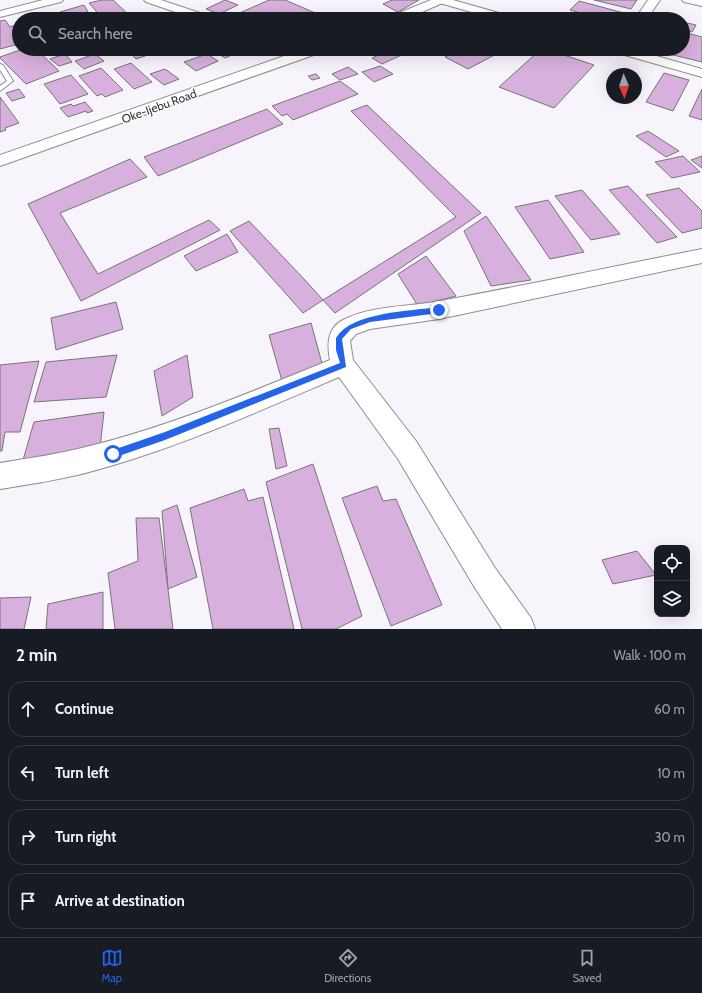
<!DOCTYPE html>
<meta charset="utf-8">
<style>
:root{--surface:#171b24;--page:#20242c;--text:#f1f3f6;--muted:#9ea1a6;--line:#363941;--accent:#2563eb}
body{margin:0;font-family:Cabin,sans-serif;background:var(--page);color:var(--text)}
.controls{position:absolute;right:12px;bottom:12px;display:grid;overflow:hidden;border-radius:8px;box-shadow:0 4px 16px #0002}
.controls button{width:36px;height:36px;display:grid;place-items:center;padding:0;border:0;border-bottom:1px solid var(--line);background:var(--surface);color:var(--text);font:20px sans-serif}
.compass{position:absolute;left:606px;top:68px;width:36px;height:36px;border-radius:50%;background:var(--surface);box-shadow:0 4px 16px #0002;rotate:178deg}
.stop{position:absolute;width:12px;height:12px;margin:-9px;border:3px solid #2563eb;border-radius:50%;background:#fff}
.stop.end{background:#2563eb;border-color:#fff;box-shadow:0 1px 4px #0008}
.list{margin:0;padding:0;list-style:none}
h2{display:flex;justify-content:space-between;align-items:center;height:52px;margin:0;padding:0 16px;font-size:17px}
h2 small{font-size:13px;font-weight:400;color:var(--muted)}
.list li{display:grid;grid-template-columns:26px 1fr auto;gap:12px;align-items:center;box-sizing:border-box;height:56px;margin:0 8px 8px;padding:0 8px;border:1px solid var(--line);border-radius:16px}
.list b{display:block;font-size:15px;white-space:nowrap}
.list em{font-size:13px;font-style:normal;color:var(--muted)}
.icon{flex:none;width:22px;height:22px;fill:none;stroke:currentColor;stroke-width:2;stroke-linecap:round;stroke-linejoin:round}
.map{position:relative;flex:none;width:702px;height:629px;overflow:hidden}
.search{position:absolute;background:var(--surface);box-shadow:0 4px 16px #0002;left:12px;right:12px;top:12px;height:44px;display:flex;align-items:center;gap:10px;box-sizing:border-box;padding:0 14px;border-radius:22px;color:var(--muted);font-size:15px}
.sheet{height:308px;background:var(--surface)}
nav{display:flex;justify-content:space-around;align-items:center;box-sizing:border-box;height:56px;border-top:1px solid var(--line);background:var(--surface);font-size:11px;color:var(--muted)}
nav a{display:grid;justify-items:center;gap:2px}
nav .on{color:var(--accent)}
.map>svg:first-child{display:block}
</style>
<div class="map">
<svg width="702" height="629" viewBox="0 0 702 629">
<rect width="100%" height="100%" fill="#f7f5fb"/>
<g fill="#d8b0dd" stroke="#787478">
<path d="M102 0H113L131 17 122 19H103L89 3Z"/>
<path d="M225 0 238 5 219 14 206 9Z"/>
<path d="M269 0H285L327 18 226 19Z"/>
<path d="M392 0H419L398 12 383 4Z"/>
<path d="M594 0H637L631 9Z"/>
<path d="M579 1 624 13 618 19H603L570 10Z"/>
<path d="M84 5 92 19H66L60 12Z"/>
<path d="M5 20 10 27 16 25 19 29V34L15 35 19 40V44L0 49V21Z"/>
<path d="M683 22 696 25 692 32 683 30Z"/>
<path d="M683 32 702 37V62L657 51 658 49H683Z"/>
<path d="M23 49H36L59 71 26 84 0 58V57Z"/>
<path d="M50 49H83L59 56Z"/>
<path d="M211 49H246L225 58Z"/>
<path d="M393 49H398L406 53 382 64 372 58Z"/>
<path d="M444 49H506L468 69 445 57 453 53Z"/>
<path d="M541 49H546L594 65 554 108 499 87Z"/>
<path d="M148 51 151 54 136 59 133 56Z"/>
<path d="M65 54 72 62 59 66 50 59Z"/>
<path d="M95 54 104 61 84 69 75 61Z"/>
<path d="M207 54 218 61 196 71 184 62Z"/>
<path d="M131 63 152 82 134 89 114 69Z"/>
<path d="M380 66 393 74 374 82 362 72Z"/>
<path d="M348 67 358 74 340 80 332 74Z"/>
<path d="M101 68 123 90 105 97 102 94 97 96 79 76Z"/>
<path d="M165 69 179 79 164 85 150 74Z"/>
<path d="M664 73 689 80 673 111 646 102Z"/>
<path d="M316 74 320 78 312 80 308 76Z"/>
<path d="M71 75 88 94 60 104 44 84Z"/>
<path d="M340 81 358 94 293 120 287 114 282 116 272 106Z"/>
<path d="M19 89 25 97 12 101 6 93Z"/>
<path d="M702 89V120L689 116Z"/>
<path d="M0 97 19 123 5 128 6 130 0 132Z"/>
<path d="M85 102 93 111 87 113 86 111 68 117 60 108 71 104 73 106Z"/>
<path d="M367 105 481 213 335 313 323 300 456 217 351 111Z"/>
<path d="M267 109 283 124 158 176 144 157Z"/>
<path d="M648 131 679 151 666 157 636 136Z"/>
<path d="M683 156 700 172 672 178 655 162Z"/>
<path d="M702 156V168L691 160Z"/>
<path d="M130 159 147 177 60 213 98 274 209 220 220 230 81 301 28 204Z"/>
<path d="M628 186 677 237 657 243 609 190Z"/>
<path d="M679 188 702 211V228L682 233 646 195Z"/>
<path d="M582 190 620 234 591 240 555 196Z"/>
<path d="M548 200 584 252 550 259 515 207Z"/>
<path d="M486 216 531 280 491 286 464 231Z"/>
<path d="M249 221 304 279 323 300 303 313 230 231Z"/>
<path d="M227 234 238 252 196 271 184 256Z"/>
<path d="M426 256 456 296 418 306 398 274Z"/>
<path d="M116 302 123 329 56 350 51 318Z"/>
<path d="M311 323 323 367 282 381 269 335Z"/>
<path d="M117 355 106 397 34 402 46 362Z"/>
<path d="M187 355 193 397 162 416 154 371Z"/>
<path d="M39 361 20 432H5L2 451H0V365Z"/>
<path d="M104 412 100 448 23 460 34 422Z"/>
<path d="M279 428 287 466 276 469 269 429Z"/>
<path d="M313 464 362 616 336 629H302L266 482Z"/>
<path d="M377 486 383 501 396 499 442 605 391 626 342 498Z"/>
<path d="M244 489 248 501 263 497 294 629H213L190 508Z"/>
<path d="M177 505 197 577 168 589 162 511Z"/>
<path d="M136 518H159L173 629H115L108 573 138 561Z"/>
<path d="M637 551 656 575 613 584 602 560Z"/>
<path d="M103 592V629H46L48 604Z"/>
<path d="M31 597 24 629H0V598Z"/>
</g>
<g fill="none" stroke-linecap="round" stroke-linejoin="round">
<defs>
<path id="service" d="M0 64 3 65 13 81 0 91V86L7 81 0 70Z"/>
<g id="minor">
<path d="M43 0H63L61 2 0 17V11Z"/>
<path d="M144 0H161L209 16 211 18 196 19 146 2Z"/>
<path d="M434 0H453L513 17 515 19H496L436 2Z"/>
<path d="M648 0H660L647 19H635Z"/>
<path d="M682 0H702V6L684 2Z"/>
<path d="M612 49H632L702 69V77L614 52Z"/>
<path d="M702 249V263L439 319 370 329 356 334 350 341 353 360 416 441 495 568 531 618 535 629H502L475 588 398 459 339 377C257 412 175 449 89 472 60 480 30 484 0 489V463C30 458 60 454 90 446 173 425 251 392 330 360 327 345 327 328 343 320 372 305 409 307 440 301 528 285 615 266 702 249Z"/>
</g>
<g id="secondary">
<path d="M431 0H447L445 2 406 19H389L391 16Z"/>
<path d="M304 49H324L322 52 0 166V155Z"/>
</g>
</defs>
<use href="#service" stroke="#8f8c92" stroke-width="2"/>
<use href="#minor" stroke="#8f8c92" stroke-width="2"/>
<use href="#secondary" stroke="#8f8c92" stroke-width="2"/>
<use href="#service" fill="#fff" fill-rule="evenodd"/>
<use href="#minor" fill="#fff" fill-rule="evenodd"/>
<use href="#secondary" fill="#fff" fill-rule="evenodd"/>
</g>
<path fill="#2563eb" d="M439 307 442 310 439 313 370 322 351 329 342 339 346 367 165 440 113 458 110 457V451L113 450 165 432 340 363 336 350V338C351 312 411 311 439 307Z"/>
<g text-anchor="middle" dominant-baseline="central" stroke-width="3" stroke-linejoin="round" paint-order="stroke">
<g font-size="12" fill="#373638" stroke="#fff">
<text transform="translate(159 106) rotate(-20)">Oke-Ijebu Road</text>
</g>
</g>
</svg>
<div class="controls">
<button><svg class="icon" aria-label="locate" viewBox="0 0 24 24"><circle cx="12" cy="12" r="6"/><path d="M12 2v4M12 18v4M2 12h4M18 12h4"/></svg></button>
<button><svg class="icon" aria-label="layers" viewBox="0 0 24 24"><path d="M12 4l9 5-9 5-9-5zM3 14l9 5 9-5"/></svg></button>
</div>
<svg class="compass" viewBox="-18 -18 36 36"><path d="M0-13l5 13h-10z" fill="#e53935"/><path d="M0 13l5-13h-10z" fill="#9ea1a6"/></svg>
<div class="stop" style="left:113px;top:454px"></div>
<div class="stop end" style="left:439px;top:310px"></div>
<div class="search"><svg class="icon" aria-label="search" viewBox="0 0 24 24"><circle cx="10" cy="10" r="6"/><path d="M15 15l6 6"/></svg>Search here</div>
</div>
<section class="sheet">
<h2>2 min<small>Walk · 100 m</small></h2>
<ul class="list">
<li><svg class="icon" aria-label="ahead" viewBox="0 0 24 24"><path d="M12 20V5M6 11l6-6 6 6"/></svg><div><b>Continue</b></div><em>60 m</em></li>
<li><svg class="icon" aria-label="left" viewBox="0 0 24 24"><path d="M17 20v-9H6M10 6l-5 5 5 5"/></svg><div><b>Turn left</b></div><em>10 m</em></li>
<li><svg class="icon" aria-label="right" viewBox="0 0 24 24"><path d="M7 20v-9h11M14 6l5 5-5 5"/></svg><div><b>Turn right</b></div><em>30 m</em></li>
<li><svg class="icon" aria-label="arrive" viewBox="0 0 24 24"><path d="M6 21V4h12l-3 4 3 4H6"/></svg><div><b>Arrive at destination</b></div></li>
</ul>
</section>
<nav>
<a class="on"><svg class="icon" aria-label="map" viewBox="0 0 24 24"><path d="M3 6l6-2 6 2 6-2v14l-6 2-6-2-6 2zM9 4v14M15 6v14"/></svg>Map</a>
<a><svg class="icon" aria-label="directions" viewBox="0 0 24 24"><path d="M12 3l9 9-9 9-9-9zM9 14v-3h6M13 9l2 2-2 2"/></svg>Directions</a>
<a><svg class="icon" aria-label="saved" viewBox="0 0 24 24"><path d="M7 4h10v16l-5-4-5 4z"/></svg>Saved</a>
</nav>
